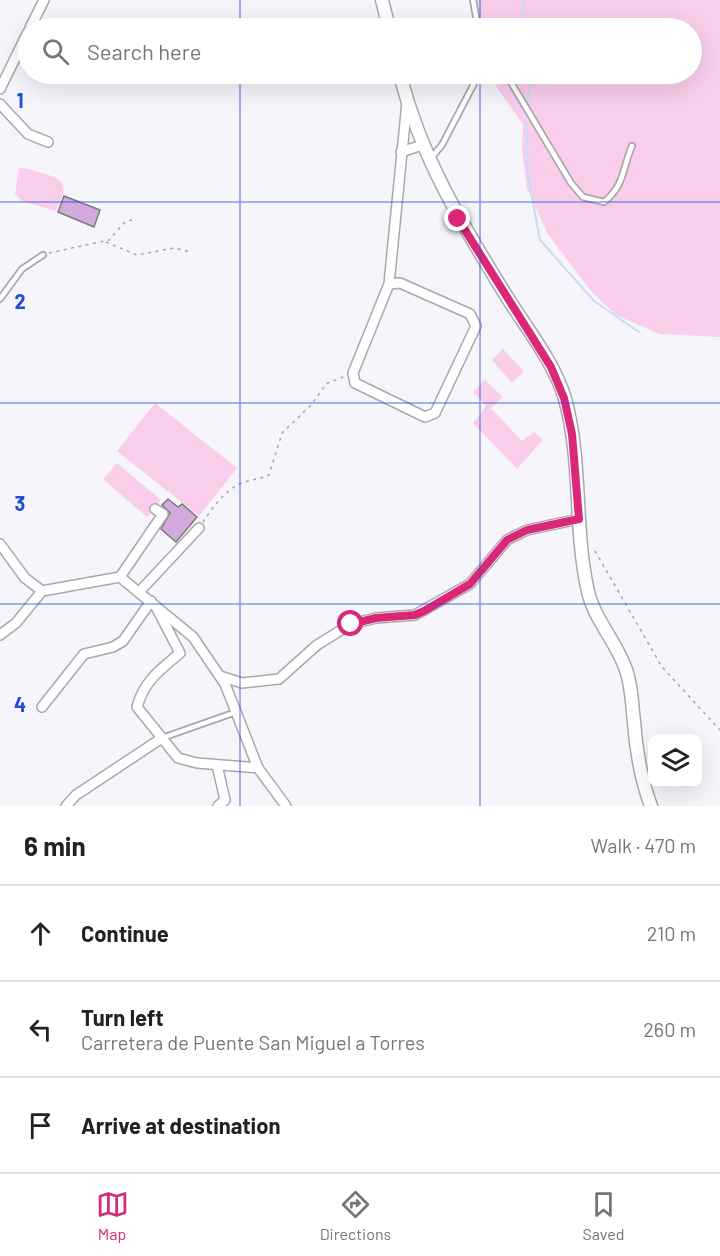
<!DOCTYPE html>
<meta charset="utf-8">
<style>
:root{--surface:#fff;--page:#f6f6f6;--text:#222;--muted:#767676;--line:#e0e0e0;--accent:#db2777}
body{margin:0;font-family:Barlow,sans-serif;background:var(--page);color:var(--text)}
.controls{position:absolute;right:18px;bottom:18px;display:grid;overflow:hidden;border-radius:12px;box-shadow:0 6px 24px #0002}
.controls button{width:54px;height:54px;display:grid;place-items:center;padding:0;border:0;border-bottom:2px solid var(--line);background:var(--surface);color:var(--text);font:30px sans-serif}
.stop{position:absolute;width:18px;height:18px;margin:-14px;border:4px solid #db2777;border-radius:50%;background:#fff}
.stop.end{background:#db2777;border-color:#fff;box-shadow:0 2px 6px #0008}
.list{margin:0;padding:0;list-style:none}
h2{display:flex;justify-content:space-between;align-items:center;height:78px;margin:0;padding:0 24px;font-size:26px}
h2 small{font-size:20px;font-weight:400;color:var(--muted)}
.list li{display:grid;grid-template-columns:39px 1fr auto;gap:18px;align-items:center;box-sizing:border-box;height:96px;padding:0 24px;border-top:2px solid var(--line)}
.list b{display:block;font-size:22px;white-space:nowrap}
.list p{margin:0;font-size:20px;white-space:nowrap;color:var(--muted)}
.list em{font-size:20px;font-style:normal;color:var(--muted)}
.icon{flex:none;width:33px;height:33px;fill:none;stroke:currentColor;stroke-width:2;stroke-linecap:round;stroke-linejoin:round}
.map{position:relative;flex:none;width:720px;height:806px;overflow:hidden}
.search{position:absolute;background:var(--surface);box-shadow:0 6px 24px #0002;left:18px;right:18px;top:18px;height:66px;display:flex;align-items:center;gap:15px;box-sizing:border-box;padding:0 21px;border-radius:33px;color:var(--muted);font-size:22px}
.sheet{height:366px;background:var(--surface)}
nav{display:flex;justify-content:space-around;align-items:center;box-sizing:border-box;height:84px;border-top:2px solid var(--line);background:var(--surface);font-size:16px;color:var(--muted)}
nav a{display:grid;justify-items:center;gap:3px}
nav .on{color:var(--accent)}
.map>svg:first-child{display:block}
</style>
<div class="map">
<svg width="720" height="806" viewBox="0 0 720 806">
<rect width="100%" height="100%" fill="#f6f5fb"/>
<g fill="#f9ceeb">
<path d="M472 0H720V337L659 334 616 315 590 290 547 233 527 188 522 151 523 125 488 74H692V28H476Z"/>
<path d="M19 168C27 168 35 171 42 173 70 181 67 189 55 211L22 201 15 194Z"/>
<path d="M503 349 524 371 512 383 492 360Z"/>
<path d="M485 380 503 397 491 408 522 441 534 432 543 440 517 469 473 423 486 406 473 392Z"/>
<path d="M155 403 237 468 199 516 117 451Z"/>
<path d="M117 463 161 500 147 517 103 479Z"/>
</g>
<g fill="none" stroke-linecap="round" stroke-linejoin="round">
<g stroke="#c7dcfc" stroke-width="2">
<path d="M521 28 524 0"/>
<path d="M528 101 530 74"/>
<path d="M527 122 528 176 540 240 594 301 639 332"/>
</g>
</g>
<g fill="#d2aade" stroke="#7c797d" stroke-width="1.5">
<path d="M64 196 100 210 94 227 58 212Z"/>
<path d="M168 499 178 507 182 504 197 517 176 542 161 529 170 513 162 505Z"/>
</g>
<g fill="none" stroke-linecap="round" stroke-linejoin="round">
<defs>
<g id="service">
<path d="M473 0 478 28"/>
<path d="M506 74 571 183 583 197 604 202C625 185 622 169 632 146"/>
<path d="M432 157 442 145 479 74"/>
<path d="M0 299 22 269 43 255"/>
<path d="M162 738 236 712"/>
</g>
<g id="minor">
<path d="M30 28 44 0"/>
<path d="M0 89 28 32"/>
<path d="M0 104 28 134 48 142"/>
<path d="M401 152 422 145"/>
<path d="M389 284 400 283 470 314 476 326 435 413 425 417 355 383 353 373 389 284 407 102"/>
<path d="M0 544 25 578 42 591 120 577 193 637 225 684 258 768 286 806"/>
<path d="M120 577 163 514 155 509"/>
<path d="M140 591 199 528"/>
<path d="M156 607 180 653C160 670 144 681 137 707L162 738"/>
<path d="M0 635 16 623 42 591"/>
<path d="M220 676 242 683 279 679 317 645 351 624 376 618 415 615 470 584 507 540 527 530 579 519"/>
<path d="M42 707 84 654 113 647 123 641 151 601"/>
<path d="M217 765 225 800 218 806"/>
<path d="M66 806 76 795 162 738 178 758 197 763 258 768"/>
</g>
<g id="tertiary">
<path d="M382 0 389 28"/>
<path d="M400 74C420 156 463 226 507 297 527 329 554 362 565 399 582 460 574 525 587 587 593 620 618 642 627 673 632 689 632 705 634 722 636 750 641 779 651 806"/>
</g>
</defs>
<use href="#service" stroke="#aaa8ae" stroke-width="8"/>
<use href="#minor" stroke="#aaa8ae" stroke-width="12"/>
<use href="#tertiary" stroke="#aaa8ae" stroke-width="15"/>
<g stroke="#a7a7ab" stroke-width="1.5" stroke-dasharray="3 4.5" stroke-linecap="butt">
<path d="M106 242 137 255 174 248 191 252"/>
<path d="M49 253 109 240 126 221 132 220"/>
<path d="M203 522C213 507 227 487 245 482 254 479 260 479 269 475L282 433 312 404 326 384 345 376"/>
<path d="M595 551 662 667 720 730"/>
</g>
<use href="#service" stroke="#fff" stroke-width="4.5"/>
<use href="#minor" stroke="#fff" stroke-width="9"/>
<use href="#tertiary" stroke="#fff" stroke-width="12"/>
</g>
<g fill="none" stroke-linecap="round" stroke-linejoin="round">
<path stroke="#db2777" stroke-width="8" d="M351 624 376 618 415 615 424 611 470 584 507 540 527 530 579 519 572 434 564 398 551 367 458 219"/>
</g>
<path fill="none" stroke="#1d4ed8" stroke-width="1.5" stroke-opacity="0.55" d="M240 0V28M480 0V28M240 74V806M480 74V806M0 202H720M0 403H720M0 604H720"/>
<g font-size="20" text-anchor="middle" font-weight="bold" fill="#1d4ed8" stroke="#f6f5fb" stroke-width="4.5" stroke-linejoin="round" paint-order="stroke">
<text x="20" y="108">1</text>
<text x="20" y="309">2</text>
<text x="20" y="511">3</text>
<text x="20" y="712">4</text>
</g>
</svg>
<div class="controls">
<button><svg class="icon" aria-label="layers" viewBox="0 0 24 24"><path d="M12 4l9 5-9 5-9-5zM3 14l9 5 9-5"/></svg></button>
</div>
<div class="stop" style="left:351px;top:624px"></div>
<div class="stop end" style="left:458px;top:219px"></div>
<div class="search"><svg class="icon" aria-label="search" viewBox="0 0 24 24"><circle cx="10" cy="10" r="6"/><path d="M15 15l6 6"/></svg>Search here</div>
</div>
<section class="sheet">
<h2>6 min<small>Walk · 470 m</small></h2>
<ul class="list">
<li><svg class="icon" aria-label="ahead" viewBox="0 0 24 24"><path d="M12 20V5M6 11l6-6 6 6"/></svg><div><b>Continue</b></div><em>210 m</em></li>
<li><svg class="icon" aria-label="left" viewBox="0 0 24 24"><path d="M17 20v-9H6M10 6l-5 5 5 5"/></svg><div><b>Turn left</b><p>Carretera de Puente San Miguel a Torres</p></div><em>260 m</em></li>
<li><svg class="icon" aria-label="arrive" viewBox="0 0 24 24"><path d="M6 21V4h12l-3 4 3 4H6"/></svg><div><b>Arrive at destination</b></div></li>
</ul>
</section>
<nav>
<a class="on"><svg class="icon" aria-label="map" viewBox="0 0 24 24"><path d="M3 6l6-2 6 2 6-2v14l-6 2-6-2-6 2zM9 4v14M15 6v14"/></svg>Map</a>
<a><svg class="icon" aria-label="directions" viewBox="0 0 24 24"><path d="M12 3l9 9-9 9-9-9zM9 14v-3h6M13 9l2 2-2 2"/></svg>Directions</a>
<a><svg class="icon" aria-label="saved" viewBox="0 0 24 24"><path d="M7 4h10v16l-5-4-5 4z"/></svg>Saved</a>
</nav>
